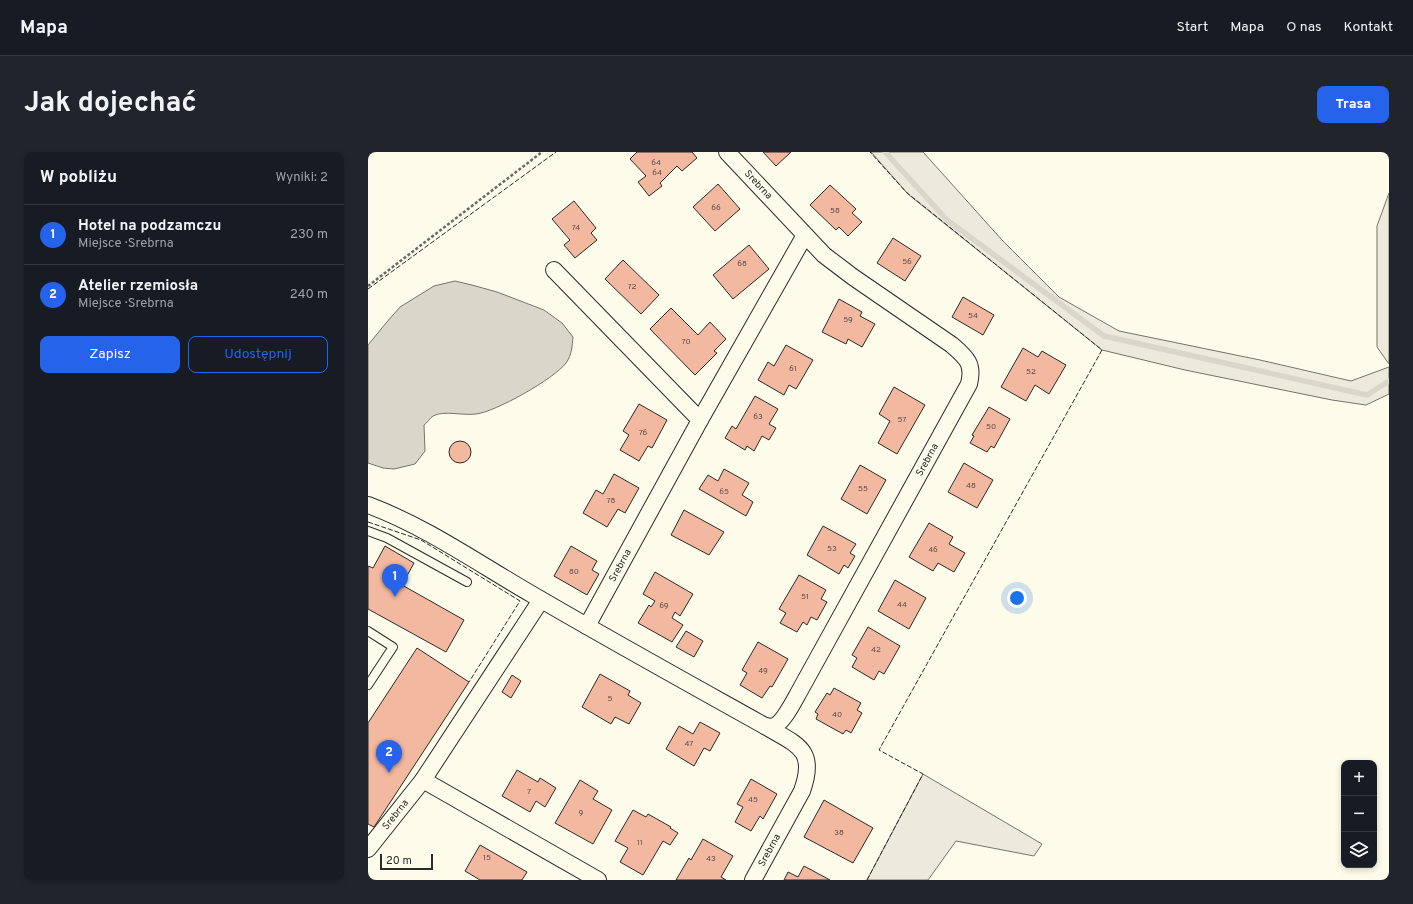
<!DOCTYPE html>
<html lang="pl">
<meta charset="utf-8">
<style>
:root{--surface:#171b24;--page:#20242c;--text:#f1f3f6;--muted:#9ea1a6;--line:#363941;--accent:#2563eb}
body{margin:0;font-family:Overpass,sans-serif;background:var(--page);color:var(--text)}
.controls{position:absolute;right:12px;bottom:12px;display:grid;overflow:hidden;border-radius:8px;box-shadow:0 2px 6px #0003}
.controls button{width:36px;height:36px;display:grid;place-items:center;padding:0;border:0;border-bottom:1px solid var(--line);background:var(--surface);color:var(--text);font:20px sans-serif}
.scale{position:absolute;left:12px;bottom:10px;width:53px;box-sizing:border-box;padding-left:4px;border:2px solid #2b2b2b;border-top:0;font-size:11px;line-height:14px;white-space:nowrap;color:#2b2b2b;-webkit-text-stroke:3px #fdfbea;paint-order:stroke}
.you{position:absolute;left:649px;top:446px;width:14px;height:14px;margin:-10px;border:3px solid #fff;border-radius:50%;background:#1a73e8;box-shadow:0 0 0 6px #1a73e833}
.badge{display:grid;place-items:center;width:26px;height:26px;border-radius:50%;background:var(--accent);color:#fff;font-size:13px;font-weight:700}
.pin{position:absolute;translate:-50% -33px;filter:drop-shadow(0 1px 2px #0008)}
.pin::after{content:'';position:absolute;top:21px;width:14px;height:12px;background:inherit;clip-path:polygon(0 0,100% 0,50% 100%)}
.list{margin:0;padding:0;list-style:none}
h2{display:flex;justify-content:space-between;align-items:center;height:52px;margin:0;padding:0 16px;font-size:17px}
h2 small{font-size:13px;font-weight:400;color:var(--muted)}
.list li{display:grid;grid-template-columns:26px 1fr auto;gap:12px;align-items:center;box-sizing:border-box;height:60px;padding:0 16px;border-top:1px solid var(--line)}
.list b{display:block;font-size:15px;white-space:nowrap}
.list p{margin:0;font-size:13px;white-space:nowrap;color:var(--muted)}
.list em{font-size:13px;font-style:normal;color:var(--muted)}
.actions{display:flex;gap:8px;padding:12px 16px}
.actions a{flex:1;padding:9px 0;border:1px solid var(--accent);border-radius:8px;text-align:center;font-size:14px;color:var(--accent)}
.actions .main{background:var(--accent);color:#fff}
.icon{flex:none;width:22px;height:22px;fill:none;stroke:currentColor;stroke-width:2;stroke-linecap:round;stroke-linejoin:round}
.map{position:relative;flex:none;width:1021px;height:728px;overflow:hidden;border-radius:8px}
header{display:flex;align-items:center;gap:24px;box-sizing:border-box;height:56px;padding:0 20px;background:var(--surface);border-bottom:1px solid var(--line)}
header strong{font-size:19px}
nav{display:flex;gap:22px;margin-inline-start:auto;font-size:14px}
.intro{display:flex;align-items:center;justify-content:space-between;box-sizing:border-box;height:96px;padding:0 24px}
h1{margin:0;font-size:28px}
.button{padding:10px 18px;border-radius:8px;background:var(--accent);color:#fff;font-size:14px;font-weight:700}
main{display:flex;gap:24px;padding:0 24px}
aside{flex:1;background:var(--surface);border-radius:8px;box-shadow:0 2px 6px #0003}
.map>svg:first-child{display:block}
</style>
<header>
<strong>Mapa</strong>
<nav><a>Start</a><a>Mapa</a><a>O nas</a><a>Kontakt</a></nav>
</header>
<div class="intro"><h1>Jak dojechać</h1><a class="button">Trasa</a></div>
<main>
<aside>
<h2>W pobliżu<small>Wyniki: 2</small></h2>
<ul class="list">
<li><span class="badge">1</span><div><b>Hotel na podzamczu</b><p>Miejsce · Srebrna</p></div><em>230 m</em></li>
<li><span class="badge">2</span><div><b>Atelier rzemiosła</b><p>Miejsce · Srebrna</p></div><em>240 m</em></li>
</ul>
<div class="actions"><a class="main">Zapisz</a><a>Udostępnij</a></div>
</aside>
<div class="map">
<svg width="1021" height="728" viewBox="0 0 1021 728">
<rect width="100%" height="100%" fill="#fdfbea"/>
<g fill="#ecebdb" stroke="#74746e">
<path d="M503 0H555L634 88 691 145 751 179 892 208 983 229 1021 215V242L998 253 964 248 817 218 734 198 541 43Z"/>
<path d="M1021 41V212L1009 195V74Z"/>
<path d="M555 622 674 692 666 704 588 689 560 728H499Z"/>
</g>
<path fill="#d8d7c9" stroke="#74746e" d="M87 129 104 133 129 140 176 158 194 171 205 185C204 194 204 203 198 211 186 227 127 260 108 262 96 264 76 258 65 264 62 266 59 271 56 273L57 299 47 312 26 317 15 316 0 311V193L18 171 32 155 66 134Z"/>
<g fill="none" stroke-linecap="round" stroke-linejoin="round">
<path stroke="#d8d7c9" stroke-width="5.5" d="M517 0 579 68 736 184 999 243 1021 229"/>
</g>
<g fill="#f2b8a0" stroke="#2b2b2b">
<path d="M269 0H324L329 6 314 19 309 14 292 31 294 34 281 44 270 30 278 24 262 7Z"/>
<path d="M395 0H423L408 14Z"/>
<path d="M350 32 372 57 347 79 325 55Z"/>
<path d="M462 33 488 57 484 61 494 70 480 84 471 75 468 78 442 53Z"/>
<path d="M206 49 228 76 223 81 229 88 207 106 196 93 202 88 184 67Z"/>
<path d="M525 86 553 104 537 129 509 111Z"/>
<path d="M381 93 401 117 365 147 345 123Z"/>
<path d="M255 108 291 143 273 162 237 127Z"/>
<path d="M595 145 626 163 615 183 584 165Z"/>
<path d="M471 147 494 160 492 164 507 172 494 195 480 187 478 192 454 180Z"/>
<path d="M303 156 330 183 342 170 358 187 346 199 349 201 327 223 282 177Z"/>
<path d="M418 193 445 208 428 237 421 233 416 243 390 228 400 210 406 214Z"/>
<path d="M655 196 670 205 674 199 698 213 681 242 667 233 658 249 633 235Z"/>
<path d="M526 235 557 253 529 302 510 291 522 269 511 262Z"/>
<path d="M387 244 410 257 401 272 408 276 401 288 394 284 386 299 379 294 377 298 357 286 364 274 368 277Z"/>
<path d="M271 252 299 268 284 296 280 294 271 309 252 298 261 283 255 279Z"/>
<path d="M621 255 642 267 626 296 623 294 619 300 602 291 606 284 604 283Z"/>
<circle cx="92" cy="300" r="11"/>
<path d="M596 311 625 328 609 356 580 340Z"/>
<path d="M492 313 518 328 499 362 473 347Z"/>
<path d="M356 317 381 331 374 343 385 350 378 364 331 337 340 323 350 329Z"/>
<path d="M246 322 271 336 257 361 250 357 239 375 215 361 228 338 235 342Z"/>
<path d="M316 358 356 380 341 403 303 383Z"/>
<path d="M561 371 585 385 581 392 597 401 586 420 570 411 565 419 541 405Z"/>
<path d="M455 374 488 392 482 401 487 404 480 416 476 413 471 422 439 403Z"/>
<path d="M17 394 46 411 34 433 96 468 78 500 0 457V414L5 416Z"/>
<path d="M203 394 229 409 224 418 231 422 219 443 186 424Z"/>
<path d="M287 420 325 442 312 464 307 460 304 466 315 473 304 490 270 471 281 453 283 455 287 449 275 442Z"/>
<path d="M431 423 458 438 453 447 459 450 449 468 443 465 439 473 435 470 429 480 412 471 418 461 411 457Z"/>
<path d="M527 428 558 446 541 477 510 459Z"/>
<path d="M500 475 532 494 516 522 511 519 506 528 484 515 489 506 484 503Z"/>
<path d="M318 479 335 489 326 505 308 495Z"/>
<path d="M390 490 420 507 404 535 402 534 394 546 372 533 379 521 374 518Z"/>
<path d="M49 496 101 530 6 675 0 672V571Z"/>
<path d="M232 522 262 539 260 543 273 551 261 572 247 565 243 572 214 555Z"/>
<path d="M144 523 153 529 143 546 134 540Z"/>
<path d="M466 536 493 551 489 558 494 561 483 581 478 578 475 582 448 567 450 562 447 560 459 541 462 543Z"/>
<path d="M332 570 352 581 342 599 336 596 326 614 298 597 311 574 325 582Z"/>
<path d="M149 618 170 630 172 626 188 636 177 655 168 649 162 660 134 644Z"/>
<path d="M383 627 409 642 395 667 392 664 383 679 367 670 375 655 369 652Z"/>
<path d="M212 628 230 639 225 647 244 658 225 692 187 671Z"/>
<path d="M456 648 505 676 485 711 436 685Z"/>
<path d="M265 658 278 665 280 662 303 675 302 676 310 681 302 693 295 689 275 723 252 710 260 696 247 689Z"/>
<path d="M335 687 365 704 353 725 358 728H308L321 706 323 708Z"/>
<path d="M112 693 159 720 154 728H112L97 719Z"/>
<path d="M436 714 462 728H416L420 720 430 725Z"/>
</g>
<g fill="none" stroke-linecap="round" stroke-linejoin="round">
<defs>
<g id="service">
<path d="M0 379 19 386 99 430"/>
<path d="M0 479 25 495 0 533"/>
</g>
<g id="minor">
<path d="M186 118 332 268"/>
<path id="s1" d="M0 353C59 375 111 412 165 443 242 488 320 531 397 574 398 574 403 575 404 575 414 573 426 549 431 540L601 232C606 212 599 206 584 193L485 125 456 103 359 0"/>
<path id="s2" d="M219 474 332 268 437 83"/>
<path d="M55 628 230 728"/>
<path id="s3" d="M0 697 55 628 173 448"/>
<path id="s4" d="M385 728 434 639C449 597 429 593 397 574"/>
</g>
</defs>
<use href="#service" stroke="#2b2b2b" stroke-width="10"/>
<use href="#minor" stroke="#2b2b2b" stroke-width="18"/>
<path stroke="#6a6964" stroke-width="2.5" stroke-dasharray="3 2" stroke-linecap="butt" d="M0 134 174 0"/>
<use href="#service" stroke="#fdfbea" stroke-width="8"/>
<use href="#minor" stroke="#fdfbea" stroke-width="16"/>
<g stroke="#2b2b2b" stroke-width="1" stroke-dasharray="5 2" stroke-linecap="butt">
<path d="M0 137 188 0"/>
<path d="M0 370 53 388 152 449 101 530"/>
<path d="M499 728 555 622 511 598 734 198 538 40 502 0"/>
</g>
</g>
<g text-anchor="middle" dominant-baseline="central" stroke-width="3" stroke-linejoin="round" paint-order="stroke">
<g font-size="8" fill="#5d4e48">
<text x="288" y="11">64</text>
<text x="289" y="21">64</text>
<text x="348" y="56">66</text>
<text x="467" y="59">58</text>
<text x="208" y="76">74</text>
<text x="539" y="110">56</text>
<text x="374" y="112">68</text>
<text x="264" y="135">72</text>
<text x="605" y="164">54</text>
<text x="480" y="168">59</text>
<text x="318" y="190">70</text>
<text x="425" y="217">61</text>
<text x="663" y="220">52</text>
<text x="390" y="265">63</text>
<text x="534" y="268">57</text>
<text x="623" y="275">50</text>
<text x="275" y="281">76</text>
<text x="603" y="334">48</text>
<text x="495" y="337">55</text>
<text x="356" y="340">65</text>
<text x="243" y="349">78</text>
<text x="464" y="397">53</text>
<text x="565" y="398">46</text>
<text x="206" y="420">80</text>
<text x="437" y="445">51</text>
<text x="534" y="453">44</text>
<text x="296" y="454">69</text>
<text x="508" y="498">42</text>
<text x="395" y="519">49</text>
<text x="242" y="547">5</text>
<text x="469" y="563">40</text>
<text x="321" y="592">47</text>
<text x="161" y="640">7</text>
<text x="385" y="648">45</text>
<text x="213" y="661">9</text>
<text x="471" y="681">38</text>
<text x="272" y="691">11</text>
<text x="119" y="706">15</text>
<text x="343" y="707">43</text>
</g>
<g font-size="10" fill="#2b2b2b" stroke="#fdfbea">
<text transform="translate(390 33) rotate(47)">Srebrna</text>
<text stroke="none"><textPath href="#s1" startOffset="772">Srebrna</textPath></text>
<text stroke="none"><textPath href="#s2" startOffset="69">Srebrna</textPath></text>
<text stroke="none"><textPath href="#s3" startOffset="44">Srebrna</textPath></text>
<text stroke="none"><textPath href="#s4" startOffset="34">Srebrna</textPath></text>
</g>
</g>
</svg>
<div class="controls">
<button>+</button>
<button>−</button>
<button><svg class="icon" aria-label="layers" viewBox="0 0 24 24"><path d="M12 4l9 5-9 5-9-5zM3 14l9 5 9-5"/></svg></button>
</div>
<div class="scale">20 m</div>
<div class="you"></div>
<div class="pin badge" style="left:27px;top:445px">1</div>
<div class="pin badge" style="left:21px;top:621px">2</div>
</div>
</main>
